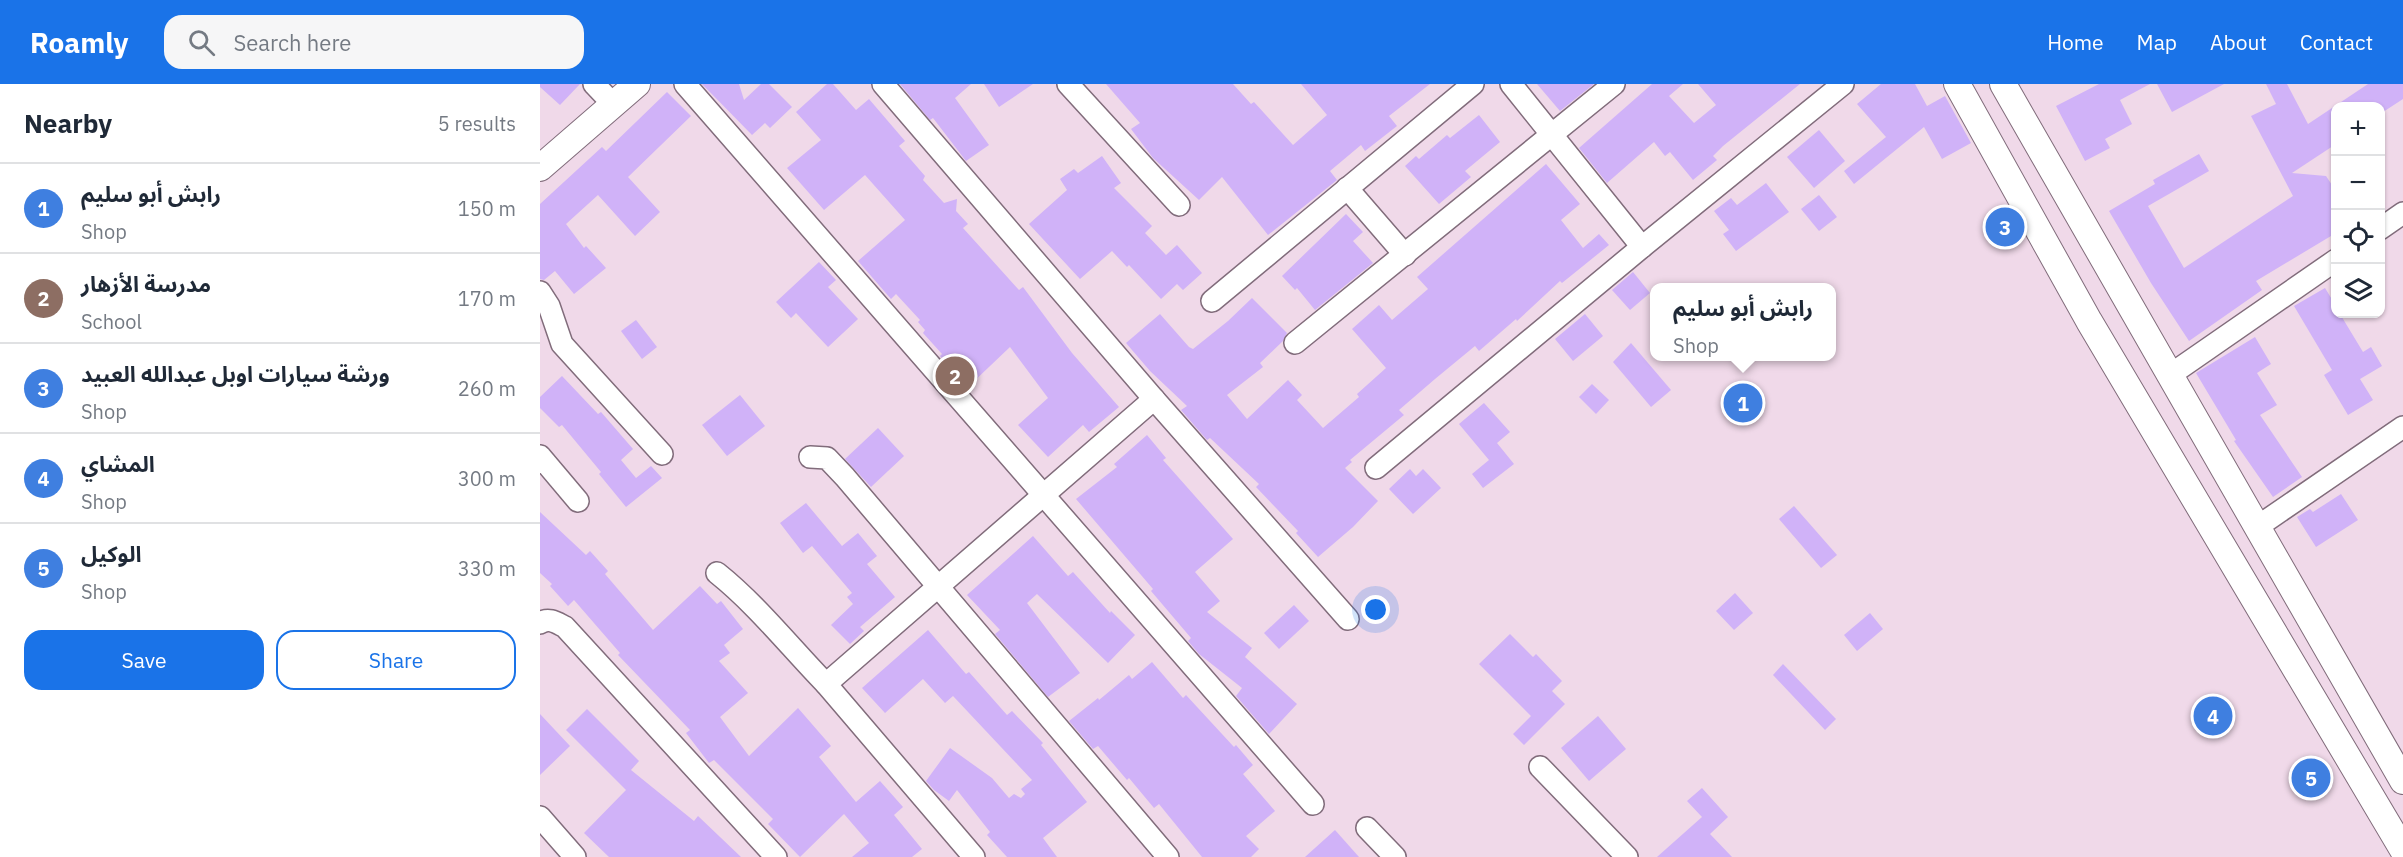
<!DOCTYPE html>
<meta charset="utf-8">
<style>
:root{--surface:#fff;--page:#f6f6f7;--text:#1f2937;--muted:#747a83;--line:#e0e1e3;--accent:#1a73e8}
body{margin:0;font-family:"IBM Plex Sans","Noto Sans Arabic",sans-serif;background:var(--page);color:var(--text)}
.controls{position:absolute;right:18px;top:18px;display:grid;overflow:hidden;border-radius:12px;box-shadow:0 2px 4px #0004}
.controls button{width:54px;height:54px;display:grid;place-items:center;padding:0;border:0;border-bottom:2px solid var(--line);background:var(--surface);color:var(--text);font:30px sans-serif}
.you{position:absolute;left:836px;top:526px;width:21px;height:21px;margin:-15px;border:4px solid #fff;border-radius:50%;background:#1a73e8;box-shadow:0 0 0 9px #1a73e833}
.badge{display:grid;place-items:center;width:39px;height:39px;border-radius:50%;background:var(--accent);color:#fff;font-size:20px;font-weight:700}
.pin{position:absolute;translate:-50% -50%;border:3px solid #fff;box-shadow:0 2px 6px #0006}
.popup{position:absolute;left:1110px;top:199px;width:186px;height:78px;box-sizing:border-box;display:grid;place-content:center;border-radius:12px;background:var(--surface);filter:drop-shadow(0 2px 4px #0005);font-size:20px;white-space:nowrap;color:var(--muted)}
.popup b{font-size:22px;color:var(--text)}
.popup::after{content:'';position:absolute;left:50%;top:100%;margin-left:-12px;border:12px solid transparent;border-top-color:var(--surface)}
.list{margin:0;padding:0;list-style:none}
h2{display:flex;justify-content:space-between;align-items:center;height:78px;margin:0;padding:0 24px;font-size:26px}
h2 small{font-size:20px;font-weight:400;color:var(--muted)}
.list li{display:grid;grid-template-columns:39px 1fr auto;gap:18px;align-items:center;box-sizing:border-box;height:90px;padding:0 24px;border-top:2px solid var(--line)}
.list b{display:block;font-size:22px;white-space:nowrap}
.list p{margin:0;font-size:20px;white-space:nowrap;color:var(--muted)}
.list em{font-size:20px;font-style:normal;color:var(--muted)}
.actions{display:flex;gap:12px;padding:18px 24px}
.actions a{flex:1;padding:14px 0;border:2px solid var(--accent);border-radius:18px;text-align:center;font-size:21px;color:var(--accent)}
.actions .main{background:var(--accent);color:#fff}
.icon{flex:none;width:33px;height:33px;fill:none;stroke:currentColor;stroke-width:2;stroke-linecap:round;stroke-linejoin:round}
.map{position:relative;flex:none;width:1863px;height:773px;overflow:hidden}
header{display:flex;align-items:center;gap:36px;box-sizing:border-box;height:84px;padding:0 30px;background:var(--accent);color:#fff}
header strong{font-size:28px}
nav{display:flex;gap:33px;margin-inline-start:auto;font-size:21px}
.search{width:420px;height:54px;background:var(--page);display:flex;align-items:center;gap:15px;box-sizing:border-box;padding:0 21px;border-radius:18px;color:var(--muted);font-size:22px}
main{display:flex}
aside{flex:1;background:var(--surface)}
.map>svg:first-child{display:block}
</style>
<header>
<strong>Roamly</strong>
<div class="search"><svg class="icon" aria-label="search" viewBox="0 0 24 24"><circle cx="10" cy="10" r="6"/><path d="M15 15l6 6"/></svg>Search here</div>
<nav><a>Home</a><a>Map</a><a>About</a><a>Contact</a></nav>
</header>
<main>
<aside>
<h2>Nearby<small>5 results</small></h2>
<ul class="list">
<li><span class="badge" style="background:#3f7fe0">1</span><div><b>رابش أبو سليم</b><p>Shop</p></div><em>150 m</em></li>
<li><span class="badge" style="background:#8d6e63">2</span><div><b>مدرسة الأزهار</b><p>School</p></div><em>170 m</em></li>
<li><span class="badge" style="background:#3f7fe0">3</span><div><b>ورشة سيارات اوبل عبدالله العبيد</b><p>Shop</p></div><em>260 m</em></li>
<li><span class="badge" style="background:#3f7fe0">4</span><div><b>المشاي</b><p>Shop</p></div><em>300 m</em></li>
<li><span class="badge" style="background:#3f7fe0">5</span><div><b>الوكيل</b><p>Shop</p></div><em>330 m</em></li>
</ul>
<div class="actions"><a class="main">Save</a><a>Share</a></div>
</aside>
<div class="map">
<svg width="1863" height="773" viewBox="0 0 1863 773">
<rect width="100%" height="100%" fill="#f0d9e9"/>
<g fill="#d0b2f8">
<path d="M0 0H40L20 21 0 3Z"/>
<path d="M162 0H199L204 16 221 0H229L252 23 230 44 225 39 212 51Z"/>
<path d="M287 0H293L316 26 329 15 365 57 359 62 385 92 383 96 404 119 417 115 416 127 428 140 423 144 479 206 483 203 532 269 579 323 549 348 543 341 508 373 478 341 508 314 470 263 429 302 400 272 402 270 383 249 385 246 378 238 380 236 356 210 351 215 318 177 365 136 325 91 284 126 247 84 281 56 256 28Z"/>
<path d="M360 0H431L415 14 449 61 426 77 393 34 390 36Z"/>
<path d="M444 0H493L459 23Z"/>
<path d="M566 0H693L711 20 714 18 753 61 787 31 761 0H890L849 32 857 42 825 67 821 61 790 87 797 96 728 151 682 93 659 116 613 74 591 45 600 39Z"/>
<path d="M997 0H1054L1020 27Z"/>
<path d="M1112 0H1143L1129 12 1154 39 1176 21 1158 0H1260L1183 62 1173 72 1177 76 1153 96 1130 68 1125 72 1114 58 1067 99 1039 64Z"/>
<path d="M1341 0H1375L1387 22 1405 12 1431 59 1402 75 1384 43 1314 100 1304 87 1346 53 1317 20Z"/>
<path d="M1559 0H1610L1580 16 1592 40 1565 55 1570 64 1545 77 1516 22Z"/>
<path d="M1617 0H1684L1632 28Z"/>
<path d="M1726 0H1747L1768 40 1828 0H1863V15L1840 30V22H1796V60L1752 89 1786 92 1796 107V149L1716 197 1722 206 1649 257 1611 199 1569 127 1615 100 1613 96 1659 70 1669 87 1608 122 1644 184 1753 112 1711 32 1736 20Z"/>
<path d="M127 8 151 32 88 93 120 128 95 152 58 111 26 140 44 164 46 162 66 184 34 210 15 187 4 196 0 195V120L62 63 66 67Z"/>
<path d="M939 31 960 58 925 87 931 93 899 120 865 82 876 72 879 75 907 51 910 54Z"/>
<path d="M1279 46 1305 77 1274 104 1247 73Z"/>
<path d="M562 72 581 99 574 104 612 142 605 149 626 171 637 161 662 189 643 206 637 200 621 215 589 181 587 183 572 167 540 195 489 140 527 106 520 95 534 85 538 89Z"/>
<path d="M1006 80 1040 120 1021 136 1043 164 1059 150 1069 161 1022 199 1020 197 977 237 976 235 939 267 935 262 895 295 859 326 864 331 810 376 812 378 805 384 838 417 813 443 778 473 756 449 758 447 716 403 719 400 670 354 667 356 641 326 647 322 610 287 586 259 620 230 649 263 653 265 688 237 712 214 747 249 743 257 720 279 723 283 687 311 707 335 748 296 762 311 757 316 783 344 819 313 817 310 846 284 812 245 839 221 852 236 888 205 877 193Z"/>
<path d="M1226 99 1249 128 1196 167 1183 150 1189 146 1174 127 1191 114 1197 121Z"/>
<path d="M1279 111 1297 133 1279 147 1261 125Z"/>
<path d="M806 130 823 148 813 157 833 179 775 226 757 204 755 206 742 192Z"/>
<path d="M279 178 296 196 288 203 318 235 288 263 256 229 251 234 236 218Z"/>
<path d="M1093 188 1110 209 1090 226 1072 206Z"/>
<path d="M1785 204 1796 222V230H1800L1823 268 1831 263 1842 282 1820 295 1833 316 1808 331 1784 291 1792 286 1754 222Z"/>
<path d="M1045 230 1063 252 1033 277 1015 255Z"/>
<path d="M96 236 117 263 102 275 81 247Z"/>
<path d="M1715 253 1731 280 1717 289 1737 321 1720 331 1762 393 1733 413 1694 357 1696 356 1656 289Z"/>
<path d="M1091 259 1131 306 1111 323 1073 278Z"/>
<path d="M22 292 58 330 61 328 93 365 81 376 96 394 111 382 122 394 86 423 59 390 61 388 22 341 19 343 0 324V313Z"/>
<path d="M1052 300 1069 316 1056 330 1039 313Z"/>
<path d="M200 311 225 342 187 372 162 341Z"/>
<path d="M944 319 970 348 957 359 974 380 943 404 932 390 949 376 919 340Z"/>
<path d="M338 344 364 372 331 403 305 375Z"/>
<path d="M607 351 626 374 623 376 693 455 655 488 680 517 667 528 712 564 705 573 757 620 729 650 696 612 702 604 659 570 648 557 651 554 611 507 613 505 536 415 577 383 574 380Z"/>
<path d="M870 385 876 392 883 385 901 404 873 430 849 405Z"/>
<path d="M1801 410 1818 436 1776 463 1757 433 1770 425 1773 428Z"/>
<path d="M266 419 302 462 318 449 337 472 327 480 355 513 320 543 324 547 310 560 291 541 313 520 307 513 312 509 272 462 263 469 240 439Z"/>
<path d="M1254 422 1297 471 1281 484 1239 435Z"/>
<path d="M0 428 46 471 50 467 68 487 65 490 113 546 160 502 177 520 181 517 203 545 184 561 190 569 179 577 208 609 180 633 209 672 258 624 291 662 279 673 316 718 340 697 363 723 354 731 382 765 372 773H312L329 759 304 730 260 773 228 740 233 735 174 676 169 679 146 649 150 646 78 571 80 569 34 516 28 522 10 502 12 500 0 489Z"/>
<path d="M493 452 528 492 533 488 570 529 571 527 595 551 568 579 497 510 487 519 540 589 508 613 455 550 460 546 427 511Z"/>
<path d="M1195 509 1213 529 1194 546 1176 527Z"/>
<path d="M754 521 769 537 739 565 724 549Z"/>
<path d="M1330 529 1343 545 1317 567 1304 551Z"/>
<path d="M388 546 426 590 429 588 467 631 472 627 503 659 501 661 547 718 503 754 517 773H467L447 751 450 748 417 706 409 717 394 706 386 697 410 664 452 694 469 714 474 710 481 714 485 710 481 705 492 696 413 612 405 619 383 595 345 629 322 604Z"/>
<path d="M970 550 993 573 996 570 1022 597 1012 607 1025 620 984 661 973 650 991 632 939 580Z"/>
<path d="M612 578 643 614 646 611 694 663 696 661 713 681 703 690 735 727 706 752 719 765 711 773H662L619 720 614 724 589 694 587 696 558 662 553 665 529 637 558 614 559 616 589 591 592 595Z"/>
<path d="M1243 580 1296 635 1285 646 1233 591Z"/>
<path d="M47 625 99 677 91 686 154 737 158 732 201 773H69L44 749 86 706 26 646Z"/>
<path d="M0 630 30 662 0 691Z"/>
<path d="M1058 632 1086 665 1049 697 1021 664Z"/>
<path d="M1162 704 1188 733 1170 750 1192 773H1117L1162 733 1147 717Z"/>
<path d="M795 746 819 773H765Z"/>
</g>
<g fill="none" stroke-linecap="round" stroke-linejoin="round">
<defs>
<g id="minor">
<path d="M54 0 73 20"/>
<path d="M145 0 773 720"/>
<path d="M343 0 614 315 808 535"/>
<path d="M528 0 639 121"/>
<path d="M971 0 1102 163"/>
<path d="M807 104 865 171"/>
<path d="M1840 145 1863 129"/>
<path d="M0 208 9 222 22 260 122 370"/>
<path d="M672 217 933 0"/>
<path d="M755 259 1074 0"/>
<path d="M1630 291 1796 176"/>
<path d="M0 372 38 417"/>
<path d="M270 373 287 374 305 393 628 773"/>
<path d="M836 384 1102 163 1303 0"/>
<path d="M1717 443 1863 343"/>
<path d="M177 489C217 521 250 563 286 600"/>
<path d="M0 539C9 533 17 539 25 543L236 773"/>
<path d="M1000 683 1087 773"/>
<path d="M0 733 35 773"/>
<path d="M827 744 855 773"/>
<path d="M434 773 286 600 614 315"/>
</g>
<g id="tertiary">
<path d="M1417 0 1549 237 1863 766"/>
<path d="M1463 0 1863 697"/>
<path d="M0 84 97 0"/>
</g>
</defs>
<use href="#minor" stroke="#816c7b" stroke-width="24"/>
<use href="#tertiary" stroke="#816c7b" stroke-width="28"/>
<use href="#minor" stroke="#fff" stroke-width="21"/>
<use href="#tertiary" stroke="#fff" stroke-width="26"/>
</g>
</svg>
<div class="controls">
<button>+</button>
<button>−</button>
<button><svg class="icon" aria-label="locate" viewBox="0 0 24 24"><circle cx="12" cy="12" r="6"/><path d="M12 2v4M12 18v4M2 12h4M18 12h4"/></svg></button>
<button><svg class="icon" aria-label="layers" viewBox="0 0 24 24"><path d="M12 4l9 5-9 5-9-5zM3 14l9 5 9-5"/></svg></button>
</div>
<div class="you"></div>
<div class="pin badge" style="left:1203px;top:319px;background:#3f7fe0">1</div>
<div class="popup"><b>رابش أبو سليم</b>Shop</div>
<div class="pin badge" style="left:415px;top:292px;background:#8d6e63">2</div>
<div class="pin badge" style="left:1465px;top:143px;background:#3f7fe0">3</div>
<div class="pin badge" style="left:1673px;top:632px;background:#3f7fe0">4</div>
<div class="pin badge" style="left:1771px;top:694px;background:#3f7fe0">5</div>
</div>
</main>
